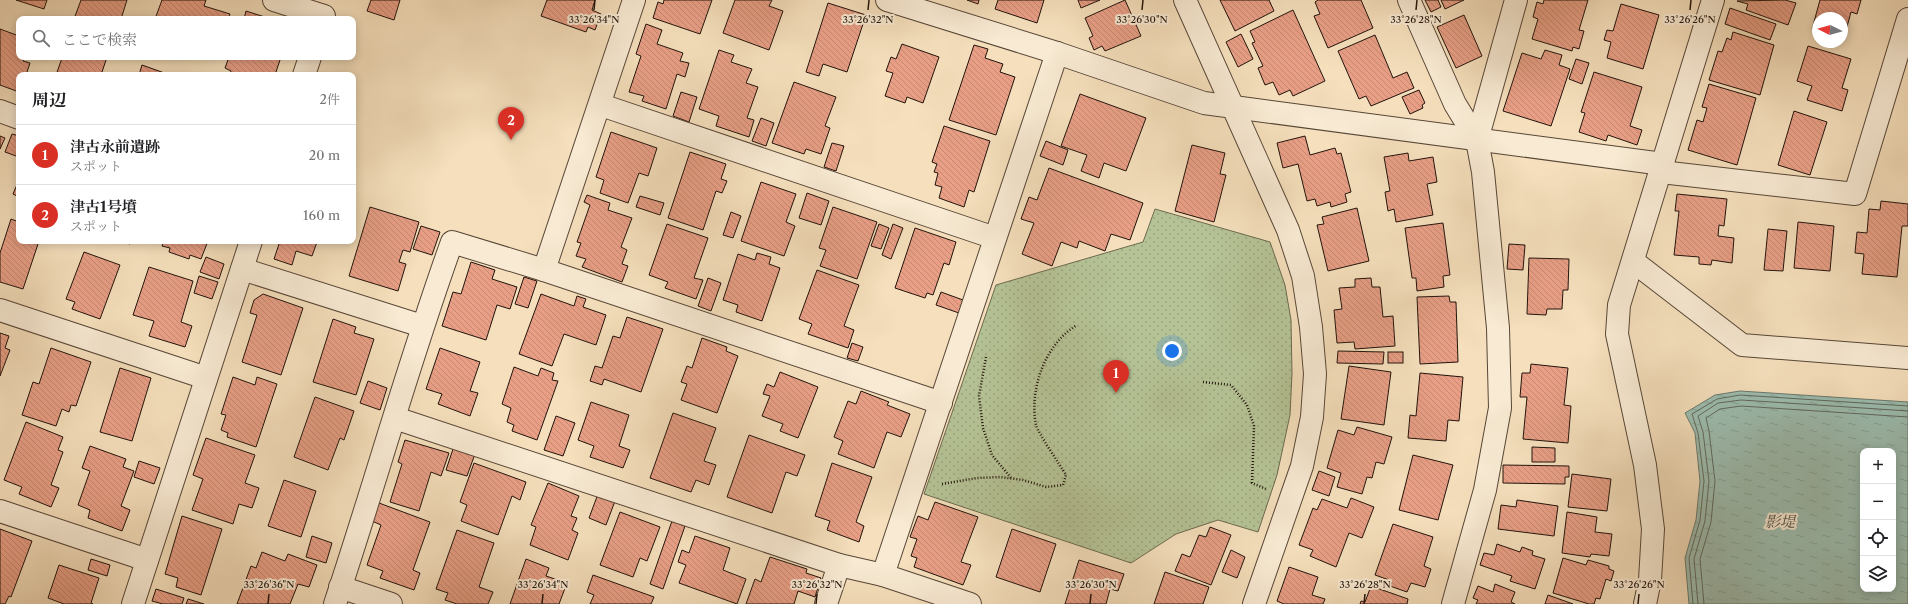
<!DOCTYPE html>
<html lang="ja">
<meta charset="utf-8">
<style>
:root{--surface:#fff;--page:#f2f2f2;--text:#202124;--muted:#757577;--line:#e0e0e0;--accent:#d93025}
body{margin:0;font-family:"Libre Caslon Text","Noto Serif JP",serif;background:var(--page);color:var(--text)}
.controls{position:absolute;right:12px;bottom:12px;display:grid;overflow:hidden;border-radius:8px;box-shadow:0 2px 10px #0003}
.controls button{width:36px;height:36px;display:grid;place-items:center;padding:0;border:0;border-bottom:1px solid var(--line);background:var(--surface);color:var(--text);font:20px sans-serif}
.compass{position:absolute;left:1812px;top:12px;width:36px;height:36px;border-radius:50%;background:var(--surface);box-shadow:0 2px 10px #0003;rotate:275deg}
.you{position:absolute;left:1172px;top:351px;width:14px;height:14px;margin:-10px;border:3px solid #fff;border-radius:50%;background:#1a73e8;box-shadow:0 0 0 6px #1a73e833}
.badge{display:grid;place-items:center;width:26px;height:26px;border-radius:50%;background:var(--accent);color:#fff;font-size:13px;font-weight:700}
.pin{position:absolute;translate:-50% -33px;filter:drop-shadow(0 1px 2px #0008)}
.pin::after{content:'';position:absolute;top:21px;width:14px;height:12px;background:inherit;clip-path:polygon(0 0,100% 0,50% 100%)}
.list{margin:0;padding:0;list-style:none}
h2{display:flex;justify-content:space-between;align-items:center;height:52px;margin:0;padding:0 16px;font-size:17px}
h2 small{font-size:13px;font-weight:400;color:var(--muted)}
.list li{display:grid;grid-template-columns:26px 1fr auto;gap:12px;align-items:center;box-sizing:border-box;height:60px;padding:0 16px;border-top:1px solid var(--line)}
.list b{display:block;font-size:15px;white-space:nowrap}
.list p{margin:0;font-size:13px;white-space:nowrap;color:var(--muted)}
.list em{font-size:13px;font-style:normal;color:var(--muted)}
.icon{flex:none;width:22px;height:22px;fill:none;stroke:currentColor;stroke-width:2;stroke-linecap:round;stroke-linejoin:round}
.map{position:relative;flex:none;width:1908px;height:604px;overflow:hidden}
.search{position:absolute;background:var(--surface);box-shadow:0 2px 10px #0003;left:16px;top:16px;width:340px;height:44px;display:flex;align-items:center;gap:10px;box-sizing:border-box;padding:0 14px;border-radius:8px;color:var(--muted);font-size:15px}
.panel{position:absolute;background:var(--surface);box-shadow:0 2px 10px #0003;left:16px;top:72px;width:340px;height:172px;border-radius:8px}
.map>svg:first-child{display:block}
</style>
<div class="map">
<svg width="1908" height="604" viewBox="0 0 1908 604">
<defs>
<pattern id="grass-dots" width="8" height="8" patternUnits="userSpaceOnUse"><rect width="8" height="8" fill="#b5c396"/><path d="M2 2h.1M6 6h.1" fill="none" stroke="#9ba780" stroke-width="1.8" stroke-linecap="round"/></pattern>
<pattern id="water-ripples" width="26" height="14" patternUnits="userSpaceOnUse"><rect width="26" height="14" fill="#9cbdb0"/><path d="M2 4q2-2 4 0t4 0M15 11q2-2 4 0t4 0" fill="none" stroke="#86a296"/></pattern>
<pattern id="building-back-hatch" width="6" height="6" patternUnits="userSpaceOnUse"><rect width="6" height="6" fill="#e89f86"/><path d="M-1 5l2 2M0 0l6 6M5-1l2 2" fill="none" stroke="#c78872"/></pattern>
</defs>
<rect width="100%" height="100%" fill="#f5dfbc"/>
<filter id="stains"><feTurbulence type="fractalNoise" baseFrequency=".005" numOctaves="4"/><feColorMatrix values="0 0 0 0 .2 0 0 0 0 .09 0 0 0 0 .02 0 0 0 .5 -.17"/></filter>
<radialGradient id="worn" r=".72"><stop offset=".6" stop-color="#630" stop-opacity="0"/><stop offset="1" stop-color="#630" stop-opacity=".3"/></radialGradient>
<path fill="url(#grass-dots)" stroke="#6c6b50" d="M1155 209 1270 242 1285 285 1291 320 1292 373 1290 415 1277 475 1258 532 1218 520 1176 534 1131 563 924 494 996 285 1143 242Z"/>
<path fill="url(#water-ripples)" stroke="#6b796e" fill-rule="evenodd" d="M1740 391 1908 402V604H1689L1685 558 1696 520 1700 481 1695 433 1685 413 1715 395ZM1863 451H1893V589H1863Z"/>
<g fill="none" stroke-linecap="round" stroke-linejoin="round">
<g stroke="#5f685e" stroke-width="1">
<path d="M1693 604 1689 558 1700 520 1704 481 1698 433 1692 414 1717 399 1740 395 1908 406"/>
<path d="M1698 604 1694 559 1705 521 1709 481 1703 432 1698 416 1718 403 1741 400 1908 411"/>
<path d="M1704 604 1700 559 1711 522 1715 481 1709 431 1706 418 1720 409 1741 406 1908 417"/>
</g>
</g>
<g fill="url(#building-back-hatch)" stroke="#22130b">
<path d="M16 0H47L44 9Z"/>
<path d="M81 0H127L121 19H74Z"/>
<path d="M162 0H206L204 6 230 14 228 19H155Z"/>
<path d="M371 0H400L394 20 367 11Z"/>
<path d="M547 0H595L592 10 601 14 595 30 588 27 586 32 541 16Z"/>
<path d="M664 0H712L700 34 653 18 658 2 663 4Z"/>
<path d="M735 0H772L769 6 783 11 769 50 723 33Z"/>
<path d="M967 0H979L978 4Z"/>
<path d="M998 0H1044L1037 23 995 9Z"/>
<path d="M1078 0H1100L1081 8Z"/>
<path d="M1125 0 1141 36 1105 51 1102 46 1094 50 1089 38 1093 36 1085 18Z"/>
<path d="M1220 0H1269L1274 11 1235 31Z"/>
<path d="M1318 0H1361L1373 28 1328 48 1314 16 1320 14 1315 2Z"/>
<path d="M1425 0H1438L1441 7 1431 12Z"/>
<path d="M1441 0H1464L1445 9Z"/>
<path d="M1544 0H1588L1579 30 1584 31 1579 49 1573 47 1572 51 1532 39 1538 19 1533 17 1537 2 1543 4Z"/>
<path d="M1785 0 1796 3 1788 25 1746 10 1748 4 1737 1Z"/>
<path d="M1820 0H1861L1857 14 1851 12 1844 38 1842 37V18H1818V30L1812 29Z"/>
<path d="M828 3 866 15 847 72 823 64 819 76 806 72Z"/>
<path d="M1621 4 1659 15 1643 69 1607 58 1611 42 1604 40 1607 30 1613 31Z"/>
<path d="M1730 8 1776 24 1770 40 1725 24Z"/>
<path d="M1293 10 1325 81 1293 96 1290 90 1279 95 1273 82 1265 85 1258 68 1263 66 1252 43 1255 42 1250 31Z"/>
<path d="M246 11 271 19H244Z"/>
<path d="M1464 15 1482 56 1456 68 1437 27Z"/>
<path d="M646 24 662 30 657 44 683 53 680 61 689 63 685 77 677 74 666 109 642 101 644 96 629 92 641 56 636 54Z"/>
<path d="M0 29 19 36V57H24L23 61 30 63 26 75H19V92L0 85Z"/>
<path d="M1733 32 1774 45 1760 95 1709 80 1718 51 1722 52 1727 38 1731 40Z"/>
<path d="M1241 34 1253 59 1238 67 1226 42Z"/>
<path d="M1375 35 1393 78 1407 72 1414 88 1371 106 1366 96 1359 99 1338 51Z"/>
<path d="M902 44 939 57 923 103 907 97 905 103 885 96 893 73 886 71 891 57 896 59Z"/>
<path d="M974 45 988 49 985 58 1003 64 1000 72 1015 77 996 135 949 120Z"/>
<path d="M1808 46 1851 59 1842 88 1848 90 1842 111 1807 100 1812 86 1797 81Z"/>
<path d="M719 50 734 55 731 62 752 69 746 83 758 87 747 118 754 120 749 137 716 126 719 116 699 109Z"/>
<path d="M1545 50 1562 55 1559 65 1570 69 1551 126 1503 111 1522 53 1541 59Z"/>
<path d="M68 57H107L101 75H56L62 58 67 60Z"/>
<path d="M229 57H281L275 75H230L231 71 225 68Z"/>
<path d="M1576 59 1589 63 1582 84 1569 79Z"/>
<path d="M142 65 170 75H139Z"/>
<path d="M1594 72 1642 87 1630 126 1642 130 1637 145 1608 135 1606 141 1579 132 1585 113 1581 112Z"/>
<path d="M794 82 836 97 825 126 830 128 821 154 806 149 804 154 772 143Z"/>
<path d="M1709 84 1756 98 1737 165 1688 150 1697 120 1703 122 1707 108 1702 107Z"/>
<path d="M1419 90 1425 103 1422 105 1423 108 1410 114 1402 97Z"/>
<path d="M681 92 697 97 689 122 673 116Z"/>
<path d="M1080 94 1146 118 1126 171 1104 163 1099 178 1081 171 1087 155 1061 146Z"/>
<path d="M1794 111 1827 122 1810 175 1778 165Z"/>
<path d="M761 118 774 123 766 146 752 141Z"/>
<path d="M944 126 990 141 974 192 969 190 964 207 939 198 942 187 935 185 938 173 934 172 937 164 932 162Z"/>
<path d="M611 132 657 148 648 176 639 173 628 203 600 193 604 180 596 177Z"/>
<path d="M12 134 19 136V157L5 152Z"/>
<path d="M0 136 5 138 0 149Z"/>
<path d="M1305 136 1310 155 1335 148 1337 154 1341 153 1351 192 1345 194 1347 202 1331 207 1330 202 1317 206 1315 199 1307 201 1298 164 1283 168 1277 143Z"/>
<path d="M1046 141 1068 150 1063 165 1040 156Z"/>
<path d="M832 143 844 146 836 171 824 167Z"/>
<path d="M1192 145 1225 153 1220 174 1226 175 1214 222 1175 211Z"/>
<path d="M690 152 726 164 721 179 727 181 722 193 716 191 703 230 668 218Z"/>
<path d="M1408 153 1409 161 1433 157 1437 182 1427 184 1433 215 1396 222 1394 209 1388 211 1385 192 1390 191 1384 157Z"/>
<path d="M1049 168 1143 203 1130 240 1111 234 1105 251 1079 241 1077 248 1061 242 1052 266 1022 254 1034 223 1021 219 1029 197 1037 200Z"/>
<path d="M19 180V197L13 194Z"/>
<path d="M761 182 796 194 786 222 795 226 784 256 741 241Z"/>
<path d="M807 193 829 201 821 225 799 218Z"/>
<path d="M1677 194 1727 199 1724 226 1719 225 1718 236 1734 238 1732 263 1712 260 1711 265 1699 264V257L1674 255 1679 211H1675Z"/>
<path d="M587 195 610 203 608 210 632 218 621 247 627 250 622 264 628 266 622 282 582 267 586 259 576 256 581 243 577 242 590 205 584 202Z"/>
<path d="M640 196 664 203 660 215 636 207Z"/>
<path d="M1881 201 1908 204V226H1902L1897 277 1862 274 1864 254 1855 253 1857 232 1867 233 1869 209 1880 210Z"/>
<path d="M370 207 419 222 410 252 403 250 399 262 406 264 398 291 349 276Z"/>
<path d="M833 207 877 222 857 279 820 266 826 250 819 248Z"/>
<path d="M1357 208 1369 261 1328 271 1317 225 1324 224 1322 217Z"/>
<path d="M731 212 741 216 733 238 723 235Z"/>
<path d="M11 219 19 222V241H39L23 289 0 282V253Z"/>
<path d="M1798 222 1834 226 1830 271 1794 268Z"/>
<path d="M1443 223 1450 275 1443 276 1444 287 1417 291 1416 278H1412L1405 228Z"/>
<path d="M667 224 708 238 694 278 703 280 696 299 665 288 668 282 649 275Z"/>
<path d="M879 224 889 228 881 249 871 246Z"/>
<path d="M893 224 903 228 891 259 882 255Z"/>
<path d="M421 226 440 232 432 255 413 249Z"/>
<path d="M915 228 956 242 949 265 944 263 933 295 927 293 925 298 895 288Z"/>
<path d="M1768 229 1787 231 1783 271 1764 270Z"/>
<path d="M120 241H131L130 244Z"/>
<path d="M164 241H208L201 259 190 255 189 259 169 252 170 248 162 246Z"/>
<path d="M280 241H315L317 242 312 256 296 251 292 265 274 259Z"/>
<path d="M1509 244 1525 245 1523 270 1507 269Z"/>
<path d="M84 252 120 265 100 319 72 309 75 302 66 299Z"/>
<path d="M757 253 771 257 769 264 780 268 762 321 736 312 738 305 723 300 738 254 755 260Z"/>
<path d="M206 257 224 264 219 279 200 272Z"/>
<path d="M1529 258 1569 259 1568 290H1563L1562 309H1547L1546 315 1527 314Z"/>
<path d="M471 262 495 270 492 279 517 287 510 309 497 305 486 340 442 326 453 292 461 294Z"/>
<path d="M149 267 193 281 181 322 192 326 185 347 149 336 154 321 133 315Z"/>
<path d="M817 270 859 285 844 326 854 330 848 348 808 334 812 324 799 319Z"/>
<path d="M199 276 218 282 212 299 194 293Z"/>
<path d="M524 277 537 281 528 308 515 304Z"/>
<path d="M708 278 721 283 711 311 698 306Z"/>
<path d="M1371 278 1372 287H1380L1383 317 1393 316 1395 346 1355 349 1354 342 1337 343 1334 310 1342 309 1339 288 1355 287V279Z"/>
<path d="M941 292 963 300 959 313 936 305Z"/>
<path d="M263 294 303 308 281 375 242 362 257 315 250 313 254 300Z"/>
<path d="M541 294 574 306 577 296 586 299 583 307 606 315 596 345 564 334 552 366 519 354Z"/>
<path d="M1449 296 1450 302H1456L1458 362 1420 364 1417 297Z"/>
<path d="M627 317 663 329 641 392 604 379 602 385 590 381 595 366 602 368 613 336 620 338Z"/>
<path d="M333 319 356 327 354 333 374 339 356 395 313 382Z"/>
<path d="M0 333 9 336 5 348 10 350 0 376Z"/>
<path d="M702 338 727 347 726 351 738 356 717 413 681 400 687 384 681 382 687 366 692 368Z"/>
<path d="M852 343 863 347 858 361 847 358Z"/>
<path d="M51 348 91 362 76 406 71 405 69 412 62 409 56 426 22 415 33 382 39 384Z"/>
<path d="M440 348 480 362 470 391 478 393 470 416 438 404 442 394 426 389Z"/>
<path d="M1338 351 1384 352 1383 364 1337 363Z"/>
<rect x="1388" y="352" width="15" height="11"/>
<path d="M1531 364 1568 368 1564 405 1571 406 1568 443 1523 439 1527 397H1520L1522 373H1530Z"/>
<path d="M1349 366 1391 372 1384 425 1341 419Z"/>
<path d="M514 367 538 376 541 368 554 373 552 380 558 381 537 440 512 431 514 425 507 422 511 408 502 404Z"/>
<path d="M120 368 151 378 132 441 100 432Z"/>
<path d="M780 372 818 387 798 438 780 431 783 424 762 416 770 396 763 394 767 384 774 387Z"/>
<path d="M1420 373 1463 377 1459 421 1448 420 1446 441 1408 438 1410 415 1416 416Z"/>
<path d="M233 377 255 385 257 377 277 384 256 447 227 437 228 433 221 430 226 415 221 414Z"/>
<path d="M368 381 387 388 380 410 360 403Z"/>
<path d="M861 391 889 402 887 405 910 414 901 437 887 432 874 468 838 454 843 441 834 437 848 401 856 404Z"/>
<path d="M315 397 354 411 344 440 340 438 328 470 294 457Z"/>
<path d="M591 402 629 415 619 446 630 450 623 468 590 457 594 446 578 440Z"/>
<path d="M673 413 716 428 704 461 716 465 709 485 696 480 691 492 650 478Z"/>
<path d="M556 416 575 423 563 456 544 450Z"/>
<path d="M26 422 63 437 58 450 63 452 51 485 59 488 51 507 19 494 22 487 4 480Z"/>
<path d="M1357 427 1392 437 1384 464 1376 462 1372 478 1367 477 1362 494 1337 487 1341 473 1327 468 1338 430 1354 435Z"/>
<path d="M749 435 805 455 797 476 786 472 772 513 727 497Z"/>
<path d="M206 438 255 455 245 483 259 488 252 508 239 504 233 524 192 510 203 479 193 475Z"/>
<path d="M405 440 449 453 441 476 431 472 419 511 390 502 402 464 398 462Z"/>
<path d="M90 446 126 459 123 467 134 471 121 506 130 510 122 531 88 518 90 510 78 505 90 471 82 468Z"/>
<path d="M454 446 475 454 467 476 446 470Z"/>
<path d="M1532 447 1555 448V462H1532Z"/>
<path d="M1413 455 1453 465 1438 520 1399 510Z"/>
<path d="M139 461 160 468 154 484 134 477Z"/>
<path d="M474 463 526 482 520 500 512 496 498 535 461 521 467 505 460 502Z"/>
<path d="M832 463 872 477 856 522 864 526 859 542 827 530 830 521 815 516Z"/>
<path d="M1503 465 1569 466V477H1565V484L1503 483Z"/>
<path d="M1319 471 1335 477 1329 496 1312 490Z"/>
<path d="M1572 474 1611 479 1607 511 1568 507Z"/>
<path d="M284 480 316 491 301 537 268 526Z"/>
<path d="M548 483 579 496 571 516 577 518 572 530 578 533 568 560 530 545 536 527 531 525Z"/>
<path d="M598 494 615 501 606 525 589 518Z"/>
<path d="M1351 498 1374 507 1362 538 1349 533 1336 567 1310 556 1313 550 1299 545 1313 508 1317 510 1322 499 1347 508Z"/>
<path d="M1517 500 1558 506 1554 536 1498 529 1501 505 1516 507Z"/>
<path d="M935 502 978 517 961 562 971 565 963 585 914 567 917 558 911 556 917 539 910 537 918 516 928 520Z"/>
<path d="M379 503 430 522 413 570 420 573 414 590 380 578 383 571 367 565 381 525 372 521Z"/>
<path d="M620 512 660 527 647 561 640 558 633 577 600 565Z"/>
<path d="M1567 512 1597 517 1595 532 1612 534 1609 556 1591 554 1590 557 1562 553Z"/>
<path d="M182 516 222 529 201 595 176 587 178 578 165 574Z"/>
<path d="M672 521 685 526 663 589 650 584Z"/>
<path d="M1393 524 1433 537 1424 566 1431 569 1425 587 1411 583 1407 592 1390 586 1392 581 1375 575Z"/>
<path d="M1210 527 1231 535 1211 585 1175 571 1182 554 1190 557 1199 535 1206 537Z"/>
<path d="M0 529 32 541 11 597 9 596 5 604H0Z"/>
<path d="M1012 529 1056 544 1040 592 996 577Z"/>
<path d="M457 530 494 543 479 587 493 592 488 604H457L445 600 448 593 436 589Z"/>
<path d="M312 536 332 543 326 563 306 557Z"/>
<path d="M695 536 730 548 723 570 746 579 737 604 679 583 686 565 678 562 682 550 689 553Z"/>
<path d="M1497 544 1520 552 1522 547 1533 551 1532 555 1545 559 1535 589 1510 581 1512 576 1480 565 1484 553 1494 555Z"/>
<path d="M1231 550 1245 557 1237 578 1222 572Z"/>
<path d="M262 552 285 561 288 554 317 565 309 587 298 584 290 604H237L251 566 256 568Z"/>
<path d="M770 557 807 569 806 573 821 578 815 597 798 591 794 604H746L755 579 761 582Z"/>
<path d="M1563 558 1586 565 1588 560 1609 566V569L1614 571 1611 581 1606 579 1600 599 1596 598 1594 604H1589L1553 593Z"/>
<path d="M91 559 110 565 107 576 88 570Z"/>
<path d="M526 559 549 568 546 576 567 583 559 604H510Z"/>
<path d="M1079 560 1124 574 1118 591 1110 589 1106 604H1065Z"/>
<path d="M59 565 99 578 91 603 93 604H64L48 598Z"/>
<path d="M1289 567 1318 577 1312 595 1325 599 1323 604H1284L1277 601Z"/>
<path d="M1165 572 1209 587 1203 604H1154Z"/>
<path d="M593 575 654 597 651 604H590L594 595 587 592Z"/>
<path d="M1495 584 1515 592 1511 602 1515 604H1476L1478 600 1473 598 1478 586 1493 592Z"/>
<path d="M1371 586 1408 599 1407 604H1360L1361 601 1365 602Z"/>
<path d="M156 589 184 598 182 604H163L152 601Z"/>
<path d="M1548 595 1573 604H1545Z"/>
<path d="M188 599 204 604H186Z"/>
</g>
<g fill="none" stroke-linecap="round" stroke-linejoin="round">
<defs>
<g id="minor">
<path d="M274 0 324 16"/>
<path d="M887 0 1057 53 1204 103 1663 164"/>
<path d="M1185 0 1288 230 1303 276 1311 327 1315 374 1312 417 1302 466 1254 604"/>
<path d="M1409 0 1455 104 1477 140 1483 172 1498 328 1500 408 1485 490 1453 604"/>
<path d="M304 75 310 57"/>
<path d="M601 105 995 238"/>
<path d="M0 111 19 118"/>
<path d="M1477 140 1516 0"/>
<path d="M1661 172 1855 194 1908 19"/>
<path d="M1634 262 1742 345 1908 358"/>
<path d="M242 269 422 326"/>
<path d="M544 270 634 0"/>
<path d="M0 310 206 378"/>
<path d="M395 418 839 565 883 575 970 604"/>
<path d="M0 511 147 560"/>
<path d="M883 575 1057 53"/>
<path d="M340 587 391 604"/>
<path d="M133 604 251 241"/>
<path d="M335 604C375 484 409 361 452 242L544 270 941 403"/>
<path d="M826 604 839 565"/>
<path d="M1645 604 1650 580 1653 529 1645 465 1617 334 1619 305 1713 0"/>
</g>
</defs>
<use href="#minor" stroke="#574637" stroke-width="24"/>
<g stroke="#22130b" stroke-width="2.5" stroke-dasharray="1 2" stroke-linecap="butt">
<path d="M986 357 979 396 983 428 992 455 1011 478"/>
<path d="M1203 382 1231 385 1247 405 1254 426 1252 483 1266 489"/>
<path d="M942 484 977 478 1000 477 1023 480 1046 487 1063 485 1066 475C1060 465 1038 433 1036 425 1029 389 1045 344 1077 325"/>
</g>
<use href="#minor" stroke="#f8ead3" stroke-width="22"/>
</g>
<path fill="none" stroke="#22130b" stroke-width="1.5" d="M594 10 595 0M868 10 869 0M1142 10 1143 0M1416 10 1417 0M1690 10 1691 0M268 604 269 594M542 604 543 594M816 604 817 594M1090 604 1091 594M1364 604 1365 594M1638 604 1639 594"/>
<g text-anchor="middle" dominant-baseline="central" stroke-width="4" stroke-linejoin="round" paint-order="stroke">
<g font-size="15" font-style="italic" fill="#4d4e45" stroke="#f8ead3">
<text x="1780" y="521">影堤</text>
</g>
</g>
<g font-size="10" text-anchor="middle" fill="#22130b" stroke="#f8ead3" stroke-width="4" stroke-linejoin="round" paint-order="stroke">
<text x="594" y="23">33°26'34"N</text>
<text x="868" y="23">33°26'32"N</text>
<text x="1142" y="23">33°26'30"N</text>
<text x="1416" y="23">33°26'28"N</text>
<text x="1690" y="23">33°26'26"N</text>
<text x="269" y="588">33°26'36"N</text>
<text x="543" y="588">33°26'34"N</text>
<text x="817" y="588">33°26'32"N</text>
<text x="1091" y="588">33°26'30"N</text>
<text x="1365" y="588">33°26'28"N</text>
<text x="1639" y="588">33°26'26"N</text>
</g>
<rect width="100%" height="100%" filter="url(#stains)"/>
<rect width="100%" height="100%" fill="url(#worn)"/>
</svg>
<div class="controls">
<button>+</button>
<button>−</button>
<button><svg class="icon" aria-label="locate" viewBox="0 0 24 24"><circle cx="12" cy="12" r="6"/><path d="M12 2v4M12 18v4M2 12h4M18 12h4"/></svg></button>
<button><svg class="icon" aria-label="layers" viewBox="0 0 24 24"><path d="M12 4l9 5-9 5-9-5zM3 14l9 5 9-5"/></svg></button>
</div>
<svg class="compass" viewBox="-18 -18 36 36"><path d="M0-13l5 13h-10z" fill="#e53935"/><path d="M0 13l5-13h-10z" fill="#757577"/></svg>
<div class="you"></div>
<div class="pin badge" style="left:1116px;top:393px">1</div>
<div class="pin badge" style="left:511px;top:140px">2</div>
<div class="search"><svg class="icon" aria-label="search" viewBox="0 0 24 24"><circle cx="10" cy="10" r="6"/><path d="M15 15l6 6"/></svg>ここで検索</div>
<section class="panel">
<h2>周辺<small>2件</small></h2>
<ul class="list">
<li><span class="badge">1</span><div><b>津古永前遺跡</b><p>スポット</p></div><em>20 m</em></li>
<li><span class="badge">2</span><div><b>津古1号墳</b><p>スポット</p></div><em>160 m</em></li>
</ul>
</section>
</div>
